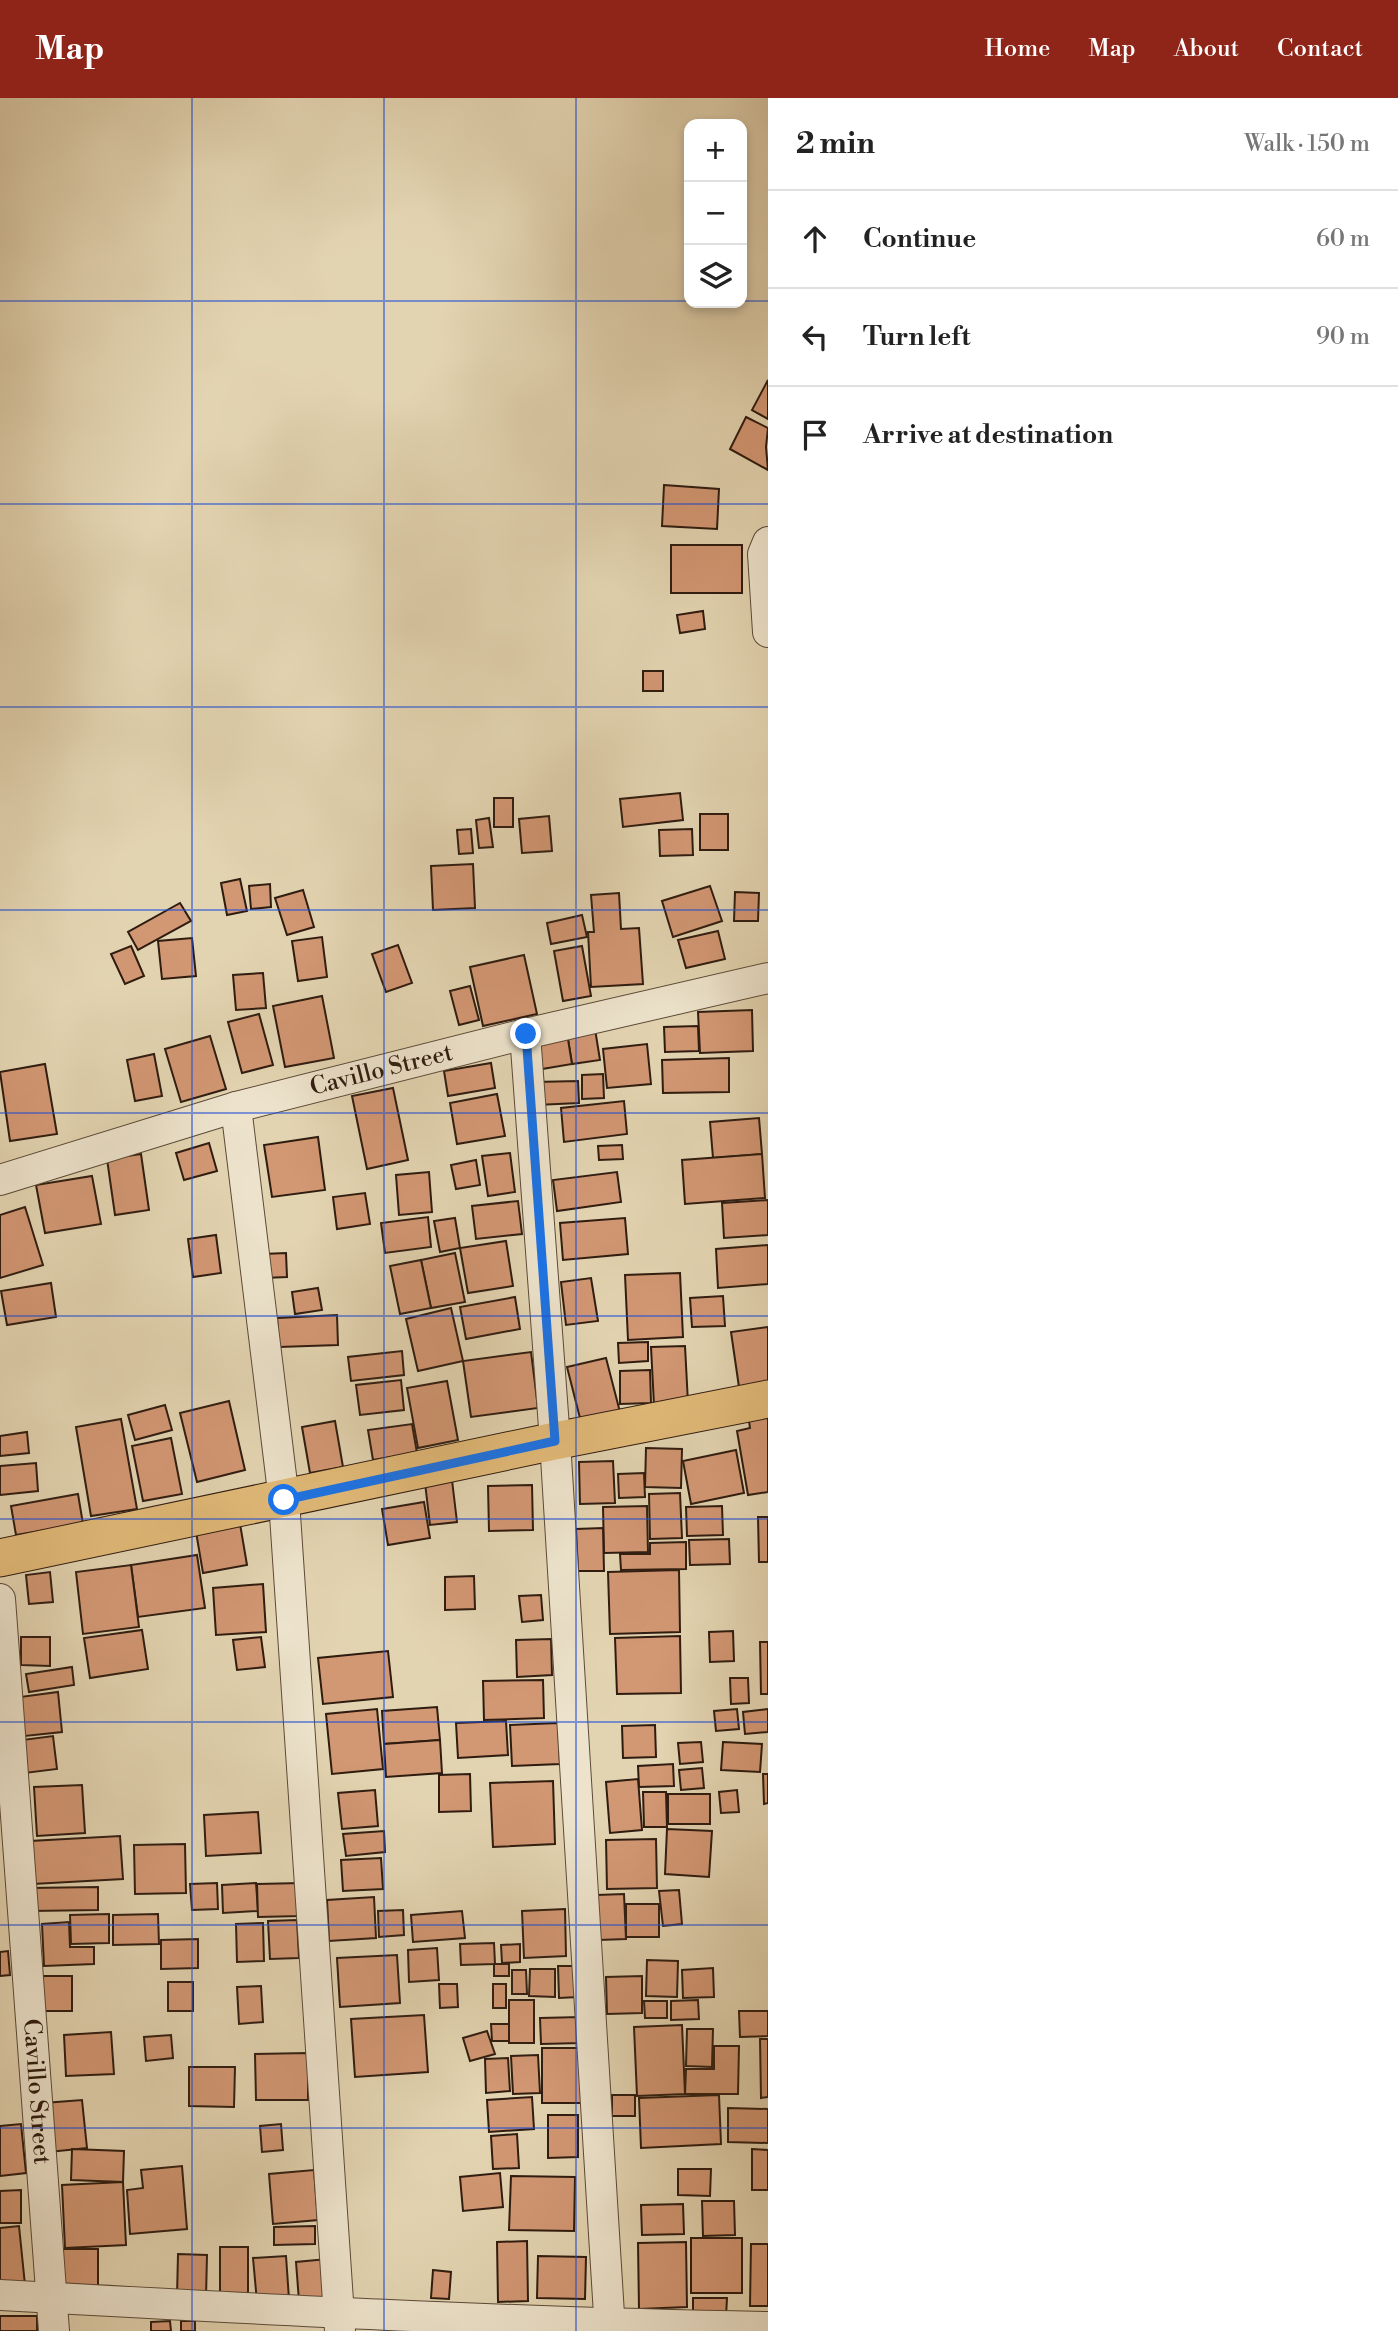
<!DOCTYPE html>
<meta charset="utf-8">
<style>
:root{--surface:#fff;--page:#f2f2f2;--text:#222;--muted:#767676;--line:#e0e0e0;--accent:#8f2418}
body{margin:0;font-family:"Libre Bodoni",serif;background:var(--page);color:var(--text)}
.controls{position:absolute;right:21px;top:21px;display:grid;overflow:hidden;border-radius:14px;box-shadow:0 4px 10px #0003}
.controls button{width:63px;height:63px;display:grid;place-items:center;padding:0;border:0;border-bottom:2px solid var(--line);background:var(--surface);color:var(--text);font:35px sans-serif}
.stop{position:absolute;width:21px;height:21px;margin:-16px;border:5px solid #1a73e8;border-radius:50%;background:#fff}
.stop.end{background:#1a73e8;border-color:#fff;box-shadow:0 2px 7px #0008}
.list{margin:0;padding:0;list-style:none}
h2{display:flex;justify-content:space-between;align-items:center;height:91px;margin:0;padding:0 28px;font-size:30px}
h2 small{font-size:23px;font-weight:400;color:var(--muted)}
.list li{display:grid;grid-template-columns:46px 1fr auto;gap:21px;align-items:center;box-sizing:border-box;height:98px;padding:0 28px;border-top:2px solid var(--line)}
.list b{display:block;font-size:26px;white-space:nowrap}
.list em{font-size:23px;font-style:normal;color:var(--muted)}
.icon{flex:none;width:38px;height:38px;fill:none;stroke:currentColor;stroke-width:2;stroke-linecap:round;stroke-linejoin:round}
.map{position:relative;flex:none;width:768px;height:2233px;overflow:hidden}
header{display:flex;align-items:center;gap:42px;box-sizing:border-box;height:98px;padding:0 35px;background:var(--accent);color:#fff}
header strong{font-size:33px}
nav{display:flex;gap:38px;margin-inline-start:auto;font-size:24px}
main{display:flex}
aside{flex:1;background:var(--surface)}
.map>svg:first-child{display:block}
</style>
<header>
<strong>Map</strong>
<nav><a>Home</a><a>Map</a><a>About</a><a>Contact</a></nav>
</header>
<main>
<div class="map">
<svg width="768" height="2233" viewBox="0 0 768 2233">
<rect width="100%" height="100%" fill="#e3d4b1"/>
<filter id="stains"><feTurbulence type="fractalNoise" baseFrequency=".00286" numOctaves="4"/><feColorMatrix values="0 0 0 0 .2 0 0 0 0 .09 0 0 0 0 .02 0 0 0 .5 -.17"/></filter>
<radialGradient id="worn" r=".72"><stop offset=".6" stop-color="#630" stop-opacity="0"/><stop offset="1" stop-color="#630" stop-opacity=".3"/></radialGradient>
<g fill="#d29773" stroke="#2f1c10" stroke-width="2">
<path d="M768 282V321L752 312Z"/>
<path d="M746 319 768 330 766 349 768 372 730 351Z"/>
<path d="M664 387 719 391 717 431 662 428Z"/>
<rect x="671" y="447" width="71" height="48"/>
<path d="M703 513 705 531 680 535 677 517Z"/>
<rect x="643" y="573" width="20" height="20"/>
<path d="M680 695 683 722 623 729 620 701Z"/>
<rect x="494" y="700" width="19" height="29"/>
<rect x="700" y="716" width="28" height="36"/>
<path d="M549 718 552 753 522 755 519 721Z"/>
<path d="M489 720 493 749 479 750 476 722Z"/>
<path d="M471 731 473 755 459 756 457 732Z"/>
<path d="M692 731 693 757 660 758 659 732Z"/>
<path d="M473 766 475 810 433 812 431 768Z"/>
<path d="M240 781 247 813 227 817 221 785Z"/>
<path d="M270 786 271 809 251 811 249 788Z"/>
<path d="M710 788 722 823 673 839 662 803Z"/>
<path d="M303 792 314 829 287 837 275 800Z"/>
<path d="M735 794 759 795 758 823H734Z"/>
<path d="M619 795 621 831 639 830 643 886 591 889 588 834H594L591 797Z"/>
<path d="M180 805 191 823 138 852 128 834Z"/>
<path d="M582 817 587 839 551 846 547 825Z"/>
<path d="M718 833 725 861 686 870 678 842Z"/>
<path d="M322 839 327 879 298 883 292 843Z"/>
<path d="M192 840 196 878 162 881 158 843Z"/>
<path d="M398 847 412 885 386 894 372 856Z"/>
<path d="M131 848 144 878 125 886 111 856Z"/>
<path d="M582 848 591 898 563 903 554 853Z"/>
<path d="M524 857 537 916 483 928 470 869Z"/>
<path d="M263 875 266 910 236 912 233 877Z"/>
<path d="M470 888 479 922 459 927 450 893Z"/>
<path d="M322 898 334 960 285 969 273 908Z"/>
<path d="M752 912 753 953 700 955 698 914Z"/>
<path d="M259 916 273 967 242 975 228 924Z"/>
<path d="M698 928 699 953 665 954 664 929Z"/>
<path d="M595 931 600 962 572 966 567 935Z"/>
<path d="M567 935 572 966 542 971 538 940Z"/>
<path d="M210 938 226 991 181 1004 165 951Z"/>
<path d="M647 946 651 986 607 990 603 951Z"/>
<path d="M154 956 162 998 135 1003 127 962Z"/>
<path d="M729 960V994L663 995 662 962Z"/>
<path d="M491 965 495 990 448 998 444 973Z"/>
<path d="M45 966 57 1036 10 1043 0 974Z"/>
<path d="M603 976 604 1000 582 1001V977Z"/>
<path d="M578 983 579 1005 536 1007 535 984Z"/>
<path d="M393 990 408 1062 367 1071 352 998Z"/>
<path d="M497 996 505 1038 457 1046 450 1005Z"/>
<path d="M624 1003 627 1036 564 1044 561 1010Z"/>
<path d="M759 1020 762 1056 713 1060 710 1024Z"/>
<path d="M318 1039 325 1092 272 1099 264 1047Z"/>
<path d="M209 1045 217 1073 184 1082 176 1055Z"/>
<path d="M622 1047 623 1061 599 1062 598 1048Z"/>
<path d="M510 1055 515 1094 488 1098 482 1058Z"/>
<path d="M141 1056 149 1112 115 1117 107 1061Z"/>
<path d="M762 1056 765 1100 685 1106 682 1062Z"/>
<path d="M476 1062 480 1087 456 1091 451 1067Z"/>
<path d="M429 1074 432 1114 399 1117 396 1077Z"/>
<path d="M617 1074 621 1104 557 1113 553 1082Z"/>
<path d="M92 1078 101 1126 45 1135 36 1087Z"/>
<path d="M365 1095 370 1126 337 1131 333 1099Z"/>
<path d="M768 1102V1137L724 1140 722 1105Z"/>
<path d="M518 1103 522 1136 476 1141 472 1108Z"/>
<path d="M25 1109 43 1167 0 1180V1117Z"/>
<path d="M428 1119 431 1149 385 1155 381 1125Z"/>
<path d="M455 1120 460 1150 440 1154 434 1123Z"/>
<path d="M625 1120 628 1156 563 1162 560 1125Z"/>
<path d="M216 1137 221 1175 193 1179 188 1141Z"/>
<path d="M506 1143 513 1188 468 1195 460 1150Z"/>
<path d="M768 1147V1186L718 1190 716 1151Z"/>
<path d="M286 1155 287 1179 264 1180 263 1156Z"/>
<path d="M455 1155 465 1204 431 1210 421 1162Z"/>
<path d="M421 1162 431 1210 400 1216 390 1168Z"/>
<path d="M680 1175 683 1239 628 1242 625 1177Z"/>
<path d="M591 1180 598 1223 566 1227 561 1184Z"/>
<path d="M51 1185 56 1219 7 1227 1 1193Z"/>
<path d="M318 1190 322 1212 295 1216 292 1194Z"/>
<path d="M723 1198 725 1228 692 1229 690 1200Z"/>
<path d="M515 1199 520 1231 466 1241 460 1209Z"/>
<path d="M451 1210 463 1263 418 1273 406 1221Z"/>
<path d="M337 1217 338 1247 279 1249 277 1220Z"/>
<path d="M768 1229V1285L739 1289 731 1234Z"/>
<path d="M648 1244V1263L619 1265 618 1245Z"/>
<path d="M685 1248 688 1305 654 1307 651 1249Z"/>
<path d="M402 1253 404 1277 351 1283 348 1259Z"/>
<path d="M531 1254 538 1310 471 1319 463 1263Z"/>
<path d="M606 1260 621 1318 582 1328 567 1269Z"/>
<path d="M650 1272 651 1305 620 1306V1273Z"/>
<path d="M401 1282 404 1312 360 1317 356 1287Z"/>
<path d="M447 1283 458 1342 418 1350 407 1290Z"/>
<path d="M229 1303 245 1372 197 1384 180 1315Z"/>
<path d="M165 1307 172 1332 135 1342 128 1317Z"/>
<path d="M768 1314V1394L748 1397 737 1333 750 1330 748 1316Z"/>
<path d="M121 1321 137 1411 91 1418 76 1329Z"/>
<path d="M335 1323 343 1369 310 1375 302 1329Z"/>
<path d="M412 1326 417 1355 373 1362 368 1332Z"/>
<path d="M27 1334 29 1355 0 1358V1338Z"/>
<path d="M171 1340 182 1396 143 1403 132 1348Z"/>
<path d="M646 1350 682 1351 681 1390 645 1389Z"/>
<path d="M736 1352 744 1395 691 1406 683 1363Z"/>
<path d="M613 1363 615 1405 580 1406 579 1364Z"/>
<path d="M36 1365 38 1393 0 1397V1368Z"/>
<path d="M644 1375 645 1399 619 1400 618 1376Z"/>
<path d="M452 1382 457 1424 430 1427 425 1385Z"/>
<path d="M532 1387 533 1432 489 1433 488 1388Z"/>
<path d="M680 1395 682 1440 650 1441 649 1396Z"/>
<path d="M78 1396 83 1426 16 1437 11 1408Z"/>
<path d="M424 1404 430 1440 388 1447 382 1411Z"/>
<path d="M647 1408 648 1454 604 1455 603 1409Z"/>
<path d="M722 1408 723 1437 687 1438 686 1409Z"/>
<path d="M758 1419H768V1464H759Z"/>
<path d="M239 1420 247 1467 203 1475 195 1428Z"/>
<path d="M603 1430 604 1473H578L576 1431Z"/>
<path d="M729 1441 730 1466 690 1467 689 1442Z"/>
<path d="M686 1444V1471L621 1472 620 1456H650V1445Z"/>
<path d="M197 1457 205 1510 138 1519 131 1467Z"/>
<path d="M131 1467 139 1529 83 1536 76 1474Z"/>
<path d="M679 1472 680 1534 610 1536 608 1474Z"/>
<path d="M50 1474 53 1504 29 1506 26 1477Z"/>
<path d="M474 1478 475 1511 445 1512V1479Z"/>
<path d="M263 1486 266 1534 216 1537 213 1490Z"/>
<path d="M541 1497 543 1522 522 1524 519 1498Z"/>
<path d="M142 1532 148 1571 90 1580 84 1540Z"/>
<path d="M733 1533 734 1563 710 1564 709 1534Z"/>
<path d="M680 1538 681 1595 617 1596 615 1540Z"/>
<path d="M21 1539H50V1568L21 1567Z"/>
<path d="M261 1539 265 1569 237 1572 233 1542Z"/>
<path d="M551 1541 552 1577 517 1579 516 1542Z"/>
<path d="M760 1544H768V1596H761Z"/>
<path d="M388 1553 393 1599 323 1606 318 1560Z"/>
<path d="M72 1569 74 1587 29 1594 26 1576Z"/>
<path d="M730 1580H748L749 1605 731 1606Z"/>
<path d="M543 1582 544 1620 484 1622 483 1583Z"/>
<path d="M58 1594 62 1634 25 1638 20 1599Z"/>
<path d="M437 1609 440 1642 384 1646 382 1613Z"/>
<path d="M377 1611 383 1671 332 1676 326 1616Z"/>
<path d="M737 1611 739 1631 716 1633 714 1613Z"/>
<path d="M768 1611V1634L745 1636 743 1614Z"/>
<path d="M506 1623 508 1657 458 1660 456 1625Z"/>
<path d="M558 1625 560 1666 512 1668 510 1627Z"/>
<path d="M655 1627 656 1659 623 1660 622 1628Z"/>
<path d="M53 1638 57 1671 25 1675 22 1642Z"/>
<path d="M440 1642 442 1675 386 1679 384 1646Z"/>
<path d="M701 1644 703 1664 680 1666 678 1645Z"/>
<path d="M723 1644 762 1646 760 1674 721 1672Z"/>
<path d="M673 1666 674 1688 639 1689 638 1668Z"/>
<path d="M702 1670 704 1690 681 1692 679 1672Z"/>
<path d="M470 1676 471 1713 439 1714V1677Z"/>
<path d="M763 1676H768V1705L764 1706Z"/>
<path d="M638 1681 642 1732 610 1735 606 1684Z"/>
<path d="M553 1683 555 1746 493 1749 490 1685Z"/>
<path d="M82 1687 85 1735 37 1738 34 1689Z"/>
<path d="M375 1692 378 1728 342 1731 338 1695Z"/>
<path d="M737 1692 739 1714 721 1715 719 1694Z"/>
<path d="M643 1694H666L667 1729H644Z"/>
<rect x="668" y="1696" width="42" height="30"/>
<path d="M258 1714 261 1755 206 1758 204 1717Z"/>
<path d="M667 1731 712 1733 709 1779 665 1776Z"/>
<path d="M384 1733 385 1754 346 1758 343 1736Z"/>
<path d="M120 1738 123 1781 33 1786 30 1743Z"/>
<path d="M656 1741 657 1790 607 1791 606 1742Z"/>
<path d="M185 1746 186 1795 135 1796 134 1747Z"/>
<path d="M381 1760 383 1791 343 1793 341 1762Z"/>
<path d="M217 1785 218 1811 192 1812 190 1786Z"/>
<path d="M256 1785 258 1813 223 1815 222 1787Z"/>
<path d="M301 1785V1818L258 1819 257 1786Z"/>
<path d="M98 1789V1812L30 1813 29 1790Z"/>
<path d="M679 1792 682 1826 663 1828 659 1793Z"/>
<path d="M624 1796 626 1841 599 1842 597 1797Z"/>
<path d="M374 1799 376 1840 329 1843 327 1802Z"/>
<rect x="626" y="1806" width="33" height="33"/>
<path d="M565 1811 566 1858 524 1860 522 1813Z"/>
<path d="M403 1812 404 1837 379 1839 378 1813Z"/>
<path d="M462 1813 465 1840 413 1844 411 1817Z"/>
<path d="M109 1816V1845L71 1846 70 1817Z"/>
<path d="M158 1816 159 1846 113 1847V1817Z"/>
<path d="M297 1822 299 1860 270 1861 268 1823Z"/>
<path d="M69 1824 70 1849H94V1866L44 1868 42 1826Z"/>
<path d="M263 1825 264 1863 237 1864 236 1826Z"/>
<path d="M198 1841V1870L161 1871V1842Z"/>
<path d="M494 1845 495 1866 461 1867 460 1846Z"/>
<path d="M520 1846V1864L502 1865 501 1847Z"/>
<path d="M437 1850 439 1882 409 1884 408 1852Z"/>
<path d="M8 1853 10 1877 0 1878V1854Z"/>
<path d="M397 1857 400 1905 340 1909 337 1860Z"/>
<path d="M647 1862 678 1863 677 1899 646 1898Z"/>
<rect x="494" y="1866" width="15" height="12"/>
<path d="M558 1868H577L578 1899 559 1900Z"/>
<path d="M713 1870 714 1899 683 1900 682 1872Z"/>
<path d="M530 1871H555V1899L529 1898Z"/>
<path d="M512 1872H526L527 1896H512Z"/>
<path d="M42 1878H72V1913H41Z"/>
<path d="M642 1878V1915L607 1916 606 1879Z"/>
<rect x="168" y="1884" width="25" height="29"/>
<path d="M439 1886H457L458 1909 440 1910Z"/>
<rect x="493" y="1886" width="13" height="24"/>
<path d="M261 1888 263 1924 239 1926 237 1889Z"/>
<rect x="509" y="1902" width="25" height="43"/>
<path d="M698 1902 699 1921 671 1922V1903Z"/>
<path d="M644 1903H667V1920H645Z"/>
<path d="M739 1913H768V1938L740 1939Z"/>
<path d="M424 1917 428 1974 355 1979 351 1921Z"/>
<path d="M581 1919V1945L541 1946 540 1920Z"/>
<path d="M491 1926H509V1943H492Z"/>
<path d="M682 1927 685 1996 637 1998 634 1929Z"/>
<path d="M687 1931H713L712 1969 686 1968Z"/>
<path d="M487 1933 495 1956 470 1963 463 1940Z"/>
<path d="M111 1934 114 1976 66 1978 64 1937Z"/>
<path d="M171 1937 173 1960 146 1963 144 1939Z"/>
<path d="M760 1941H768V1999L761 2000Z"/>
<path d="M714 1948H739L738 1996H685L686 1971H714Z"/>
<rect x="542" y="1950" width="42" height="55"/>
<path d="M308 1955V2002H256L255 1956Z"/>
<path d="M538 1957 540 1995 513 1996 511 1958Z"/>
<path d="M508 1960 510 1993 486 1995 485 1961Z"/>
<path d="M189 1969H235L234 2009 189 2008Z"/>
<rect x="612" y="1997" width="23" height="21"/>
<path d="M719 1997 721 2046 641 2050 639 2000Z"/>
<path d="M532 1999 534 2031 489 2034 487 2002Z"/>
<path d="M82 2002 87 2050 49 2054 44 2005Z"/>
<path d="M728 2010 768 2011V2045L728 2044Z"/>
<path d="M548 2017H578V2059L548 2060Z"/>
<path d="M21 2026 26 2075 0 2078V2028Z"/>
<path d="M281 2026 283 2052 262 2054 260 2028Z"/>
<path d="M517 2036 519 2070 493 2071 491 2038Z"/>
<path d="M72 2051 124 2053 123 2084 71 2082Z"/>
<path d="M752 2051 768 2052V2092H752Z"/>
<path d="M182 2068 187 2131 130 2136 127 2092 143 2090 141 2072Z"/>
<path d="M678 2071H711L710 2098 678 2097Z"/>
<path d="M314 2072 318 2122 273 2126 269 2076Z"/>
<path d="M500 2075 503 2109 463 2113 460 2079Z"/>
<path d="M511 2078 575 2079 574 2133 509 2132Z"/>
<path d="M123 2084 126 2147 65 2150 62 2087Z"/>
<path d="M21 2092V2125H0V2093Z"/>
<path d="M702 2103H734L735 2137 703 2138Z"/>
<path d="M683 2106 684 2136 642 2137 641 2107Z"/>
<path d="M19 2128 25 2187 0 2189V2130Z"/>
<path d="M315 2128V2146L274 2147V2129Z"/>
<rect x="691" y="2140" width="51" height="55"/>
<path d="M527 2143 528 2203 498 2204 497 2144Z"/>
<path d="M686 2144 687 2209 639 2211 638 2145Z"/>
<path d="M751 2146H768V2208H750Z"/>
<rect x="220" y="2149" width="28" height="52"/>
<rect x="56" y="2151" width="42" height="45"/>
<path d="M178 2156 207 2157 206 2199H177Z"/>
<path d="M286 2158 289 2201 257 2204 253 2160Z"/>
<path d="M538 2158 586 2159 585 2201 537 2200Z"/>
<path d="M327 2161 331 2200 299 2203 296 2164Z"/>
<path d="M433 2172 451 2174 449 2201 431 2200Z"/>
<path d="M693 2200H727L726 2219H693Z"/>
<rect x="0" y="2218" width="37" height="15"/>
<path d="M170 2223 171 2233H151V2224Z"/>
<rect x="181" y="2223" width="14" height="10"/>
</g>
<g fill="none" stroke-linecap="round" stroke-linejoin="round">
<defs>
<g id="minor">
<path d="M768 444 763 456 768 534"/>
<path d="M525 936 555 1343 610 2233"/>
<path d="M236 1009 284 1402 340 2233"/>
<path id="s1" d="M0 1082 236 1009 525 936 768 880"/>
<path id="s2" d="M0 1501 54 2233"/>
<path d="M0 2197C256 2211 512 2225 768 2229"/>
</g>
<path id="major" d="M0 1460 555 1343 768 1301"/>
</defs>
<use href="#minor" stroke="#5c4a38" stroke-width="32"/>
<use href="#major" stroke="#2f1c10" stroke-width="39"/>
<use href="#minor" stroke="#ede3cc" stroke-width="30"/>
<use href="#major" stroke="#e2ba78" stroke-width="37"/>
</g>
<g fill="none" stroke-linecap="round" stroke-linejoin="round">
<path stroke="#1a73e8" stroke-width="9" d="M284 1402 555 1343 526 936"/>
</g>
<path fill="none" stroke="#1d4ed8" stroke-width="2" stroke-opacity="0.55" d="M192 0V2233M384 0V2233M576 0V2233M0 203H689M742 203H768M0 406H768M0 609H768M0 812H768M0 1015H768M0 1218H768M0 1421H768M0 1624H768M0 1827H768M0 2030H768"/>
<g text-anchor="middle" dominant-baseline="central" stroke-width="7" stroke-linejoin="round" paint-order="stroke">
<g font-size="24" fill="#2f1c10" stroke="#ede3cc">
<text stroke="none"><textPath href="#s1" startOffset="397">Cavillo Street</textPath></text>
<text stroke="none"><textPath href="#s2" startOffset="494">Cavillo Street</textPath></text>
</g>
</g>
<rect width="100%" height="100%" filter="url(#stains)"/>
<rect width="100%" height="100%" fill="url(#worn)"/>
</svg>
<div class="controls">
<button>+</button>
<button>−</button>
<button><svg class="icon" aria-label="layers" viewBox="0 0 24 24"><path d="M12 4l9 5-9 5-9-5zM3 14l9 5 9-5"/></svg></button>
</div>
<div class="stop" style="left:284px;top:1402px"></div>
<div class="stop end" style="left:526px;top:936px"></div>
</div>
<aside>
<h2>2 min<small>Walk · 150 m</small></h2>
<ul class="list">
<li><svg class="icon" aria-label="ahead" viewBox="0 0 24 24"><path d="M12 20V5M6 11l6-6 6 6"/></svg><div><b>Continue</b></div><em>60 m</em></li>
<li><svg class="icon" aria-label="left" viewBox="0 0 24 24"><path d="M17 20v-9H6M10 6l-5 5 5 5"/></svg><div><b>Turn left</b></div><em>90 m</em></li>
<li><svg class="icon" aria-label="arrive" viewBox="0 0 24 24"><path d="M6 21V4h12l-3 4 3 4H6"/></svg><div><b>Arrive at destination</b></div></li>
</ul>
</aside>
</main>
